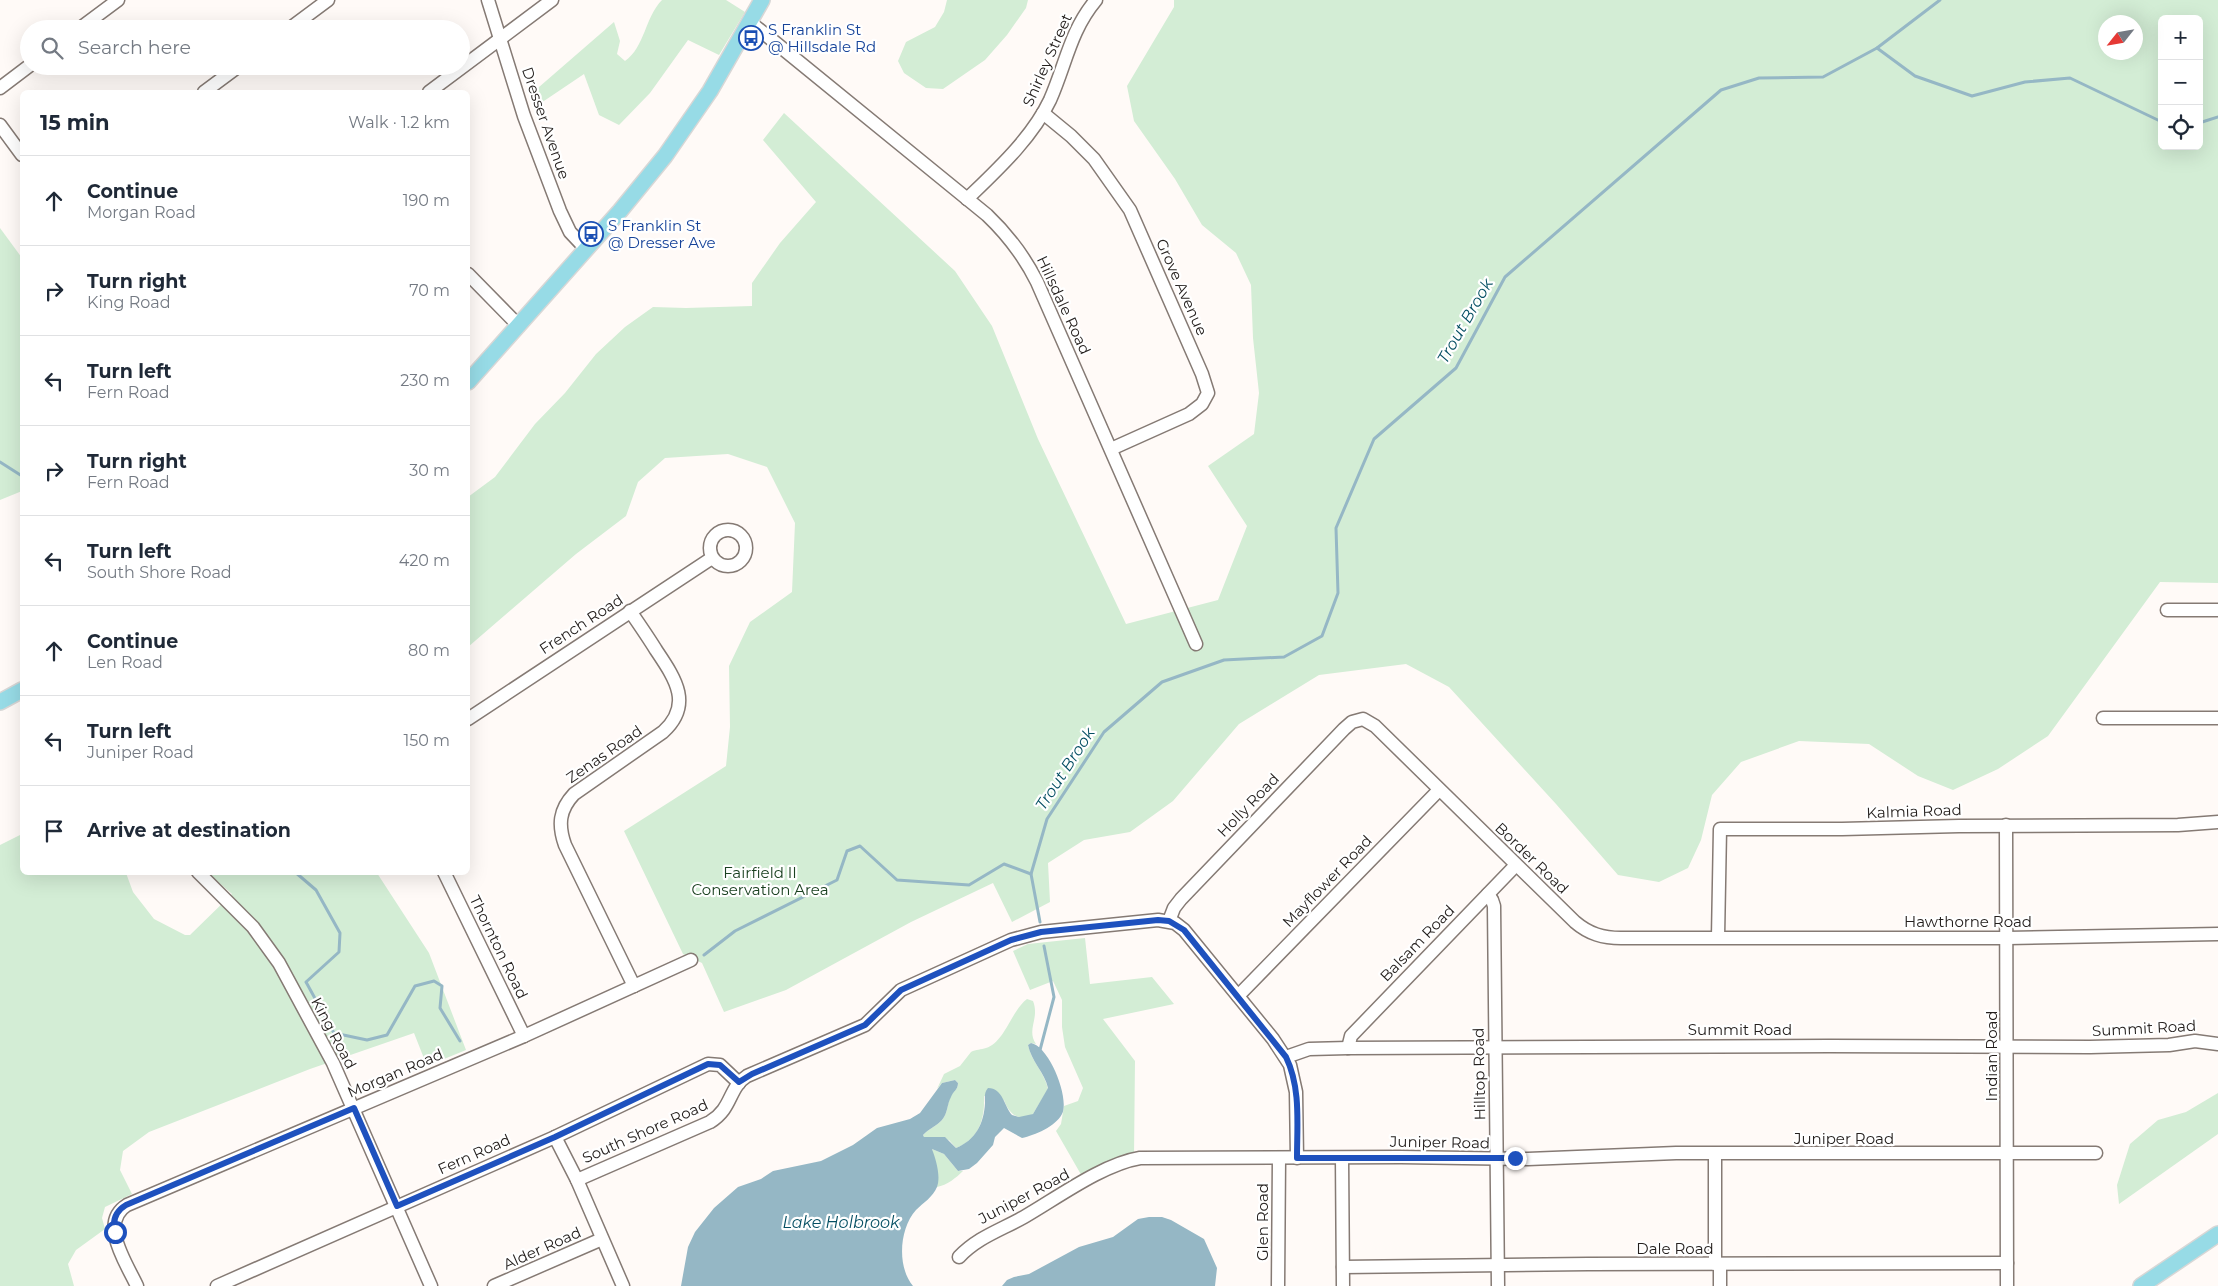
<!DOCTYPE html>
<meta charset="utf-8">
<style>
:root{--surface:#fff;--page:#f6f6f7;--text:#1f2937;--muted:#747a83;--line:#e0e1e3}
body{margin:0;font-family:Montserrat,sans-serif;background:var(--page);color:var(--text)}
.controls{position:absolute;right:15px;top:15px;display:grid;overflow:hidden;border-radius:8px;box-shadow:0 5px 20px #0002}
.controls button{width:45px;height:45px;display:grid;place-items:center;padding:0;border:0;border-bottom:1px solid var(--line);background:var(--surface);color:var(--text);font:25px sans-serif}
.compass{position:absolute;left:2098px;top:15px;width:45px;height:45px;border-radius:50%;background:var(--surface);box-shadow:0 5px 20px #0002;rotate:239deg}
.stop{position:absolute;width:15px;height:15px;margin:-11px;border:4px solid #1e51be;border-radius:50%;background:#fff}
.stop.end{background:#1e51be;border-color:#fff;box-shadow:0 1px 5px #0008}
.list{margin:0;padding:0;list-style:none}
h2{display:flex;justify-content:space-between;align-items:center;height:65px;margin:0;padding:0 20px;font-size:21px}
h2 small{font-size:16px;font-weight:400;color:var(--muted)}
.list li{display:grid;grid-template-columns:32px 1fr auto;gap:15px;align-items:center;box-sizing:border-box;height:90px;padding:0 20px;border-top:1px solid var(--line)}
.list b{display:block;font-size:19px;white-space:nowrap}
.list p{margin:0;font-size:16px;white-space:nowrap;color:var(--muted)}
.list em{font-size:16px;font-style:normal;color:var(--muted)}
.icon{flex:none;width:28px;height:28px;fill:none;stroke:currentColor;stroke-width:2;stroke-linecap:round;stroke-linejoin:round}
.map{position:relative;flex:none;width:2218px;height:1286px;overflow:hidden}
.search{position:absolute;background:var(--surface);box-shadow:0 5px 20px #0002;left:20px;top:20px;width:450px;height:55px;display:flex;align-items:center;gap:12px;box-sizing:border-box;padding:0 18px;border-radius:28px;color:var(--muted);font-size:19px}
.panel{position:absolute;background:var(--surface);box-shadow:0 5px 20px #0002;left:20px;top:90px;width:450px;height:785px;border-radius:8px}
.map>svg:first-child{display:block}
</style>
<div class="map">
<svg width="2218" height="1286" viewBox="0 0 2218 1286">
<rect width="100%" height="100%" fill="#fffaf7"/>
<g fill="#d3edd5" fill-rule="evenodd">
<path d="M662 0H726L745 12 719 55 688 40 650 93 619 125 599 115 584 74 538 105 531 94 614 22 620 41 617 54 625 61C645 47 645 17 662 0Z"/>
<path d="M947 0H1028L1026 8 1007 35 985 60 943 89 926 88 904 73 898 61 906 42 935 27 944 12Z"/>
<path d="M1174 0H2218V583L2160 582 2048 736 1998 769 1953 790 1918 776 1869 744 1799 741 1741 762 1712 795 1701 840 1688 868 1659 882 1618 875 1556 804 1449 687 1406 664 1319 675 1239 724 1173 801 1130 832 1084 840 1048 863 1050 902 1012 922 993 883 911 922 786 990 724 1012 702 963 683 954 624 831 726 766 730 727 729 666 750 622 792 592 795 523 767 467 728 454 665 458 638 482 626 516 576 554 468 647V497L495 477 535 424 565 393 596 354 625 327 653 307 686 308 752 306V283L780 243 816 202 763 140 784 113 955 271 992 326 1038 439 1126 624 1218 600 1247 526 1208 466 1254 434 1259 393 1253 338 1251 285 1236 253 1202 225 1175 179 1134 121 1127 86 1174 7ZM2162 19H2199V146H2162ZM2106 22H2136V52H2106Z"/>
<path d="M0 228 22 258V491L0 500Z"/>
<path d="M22 834V872L126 873 133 892 154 919 185 935H190L232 894 208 873H377L429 953 466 1050 427 1066 414 1033 310 1069 149 1132 123 1151 120 1170 132 1194 105 1207 102 1218 105 1229 76 1250 68 1264 74 1286H0V845Z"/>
<path d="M1085 938 1090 984 1152 977 1174 1004 1103 1019 1135 1061 1134 1156 1083 1178 1056 1131 1061 1124 1064 1106 1078 1101 1083 1088 1065 1047 1062 1027V1000L1053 981 1030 990 1013 951 1028 944Z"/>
<path d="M1027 999 1033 1001C1040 1019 1026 1029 1036 1044L1031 1043 1028 1045C1031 1061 1045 1073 1048 1089L1033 1114C1018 1122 1009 1114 1004 1100L984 1096C985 1119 979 1139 956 1148L949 1140 924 1137 923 1135C928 1129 937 1126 942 1120 948 1113 947 1105 950 1097 953 1091 958 1090 958 1083L955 1080 942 1083 937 1089 944 1074 960 1066 971 1052C976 1049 981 1050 986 1048 1005 1042 1011 1011 1027 999Z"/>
<path d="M2218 1093V1134L2119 1204 2117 1185 2130 1144 2158 1120 2186 1112Z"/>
<path d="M932 1149 944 1154 958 1171H963C956 1178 947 1185 937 1187L938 1177Z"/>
</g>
<g fill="#95b7c5">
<path d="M1031 1043C1049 1046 1070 1098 1062 1114 1055 1127 1035 1135 1022 1138L1004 1128 995 1137 993 1145 977 1163 969 1169 958 1171 944 1154 932 1149C936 1160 941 1176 937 1187 933 1197 923 1203 916 1210 899 1229 897 1267 913 1286H681L688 1247 695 1232 714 1208 738 1187 761 1179 773 1171 821 1161 853 1145 877 1128 910 1119 920 1113 942 1083 955 1080 958 1083C958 1090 953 1091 951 1097 947 1104 948 1113 942 1120 937 1126 928 1129 923 1135L924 1137H945L956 1148C976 1140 984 1123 985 1103 985 1096 984 1093 988 1088 1003 1088 1004 1106 1012 1115L1019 1117 1033 1114 1048 1088C1045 1073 1031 1061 1028 1045Z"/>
<path d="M1149 1217H1162L1171 1220 1204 1239 1217 1268 1215 1286H1002L1007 1280 1014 1277 1029 1274 1079 1247 1113 1237 1138 1219Z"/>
</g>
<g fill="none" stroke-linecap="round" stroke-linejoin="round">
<g stroke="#95b7c5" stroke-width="3">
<path d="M1877 48 1940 0"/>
<path d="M2199 123 2218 117"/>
<path d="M0 462 22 476"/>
<path d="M295 872 316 890 340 933 339 952 306 982 334 1033 367 1040 387 1035 415 986 434 981 442 986 440 1008 460 1041"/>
<path d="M1040 922 1031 874 1047 819 1104 732 1162 682 1224 660 1284 657 1322 636 1338 593 1336 528 1374 439 1456 368 1505 277 1721 90 1759 78 1823 77 1877 48 1915 76 1972 96 2025 82 2070 78 2162 122"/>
<path d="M704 955 735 931 837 880 847 851 860 846 897 880 969 885 1004 864 1031 874"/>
<path d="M1040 1050 1054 997 1044 946"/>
</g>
<defs>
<g id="minor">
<path d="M488 0 524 116 560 211 570 232 586 249"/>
<path d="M750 22 987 215C1008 235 1024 256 1037 282L1196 644"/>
<path d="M79 29 118 0"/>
<path d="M289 29 328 0"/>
<path d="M0 88 29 66"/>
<path d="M204 92 239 66"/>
<path d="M429 92 552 0"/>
<path d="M1043 113 1071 136 1094 159 1130 210 1202 374 1208 393 1202 404 1189 414 1111 449"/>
<path d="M0 125 22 155"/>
<path d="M967 199C997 170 1032 138 1050 100 1066 64 1070 31 1096 0"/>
<path d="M468 274 519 326"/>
<circle cx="728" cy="548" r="18"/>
<path d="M2167 610H2218"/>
<path d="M630 611C639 624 648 637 656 650 674 677 694 704 663 732L574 794C559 810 558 825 565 845L634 986"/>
<path d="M2103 718H2218"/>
<path d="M468 719 712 558"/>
<path d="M2006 825 2007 1286"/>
<path d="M198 872 253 927 279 963 333 1063 431 1286"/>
<path d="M444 872 524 1036"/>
<path d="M1488 894 1492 900 1494 906 1498 1286"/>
<path d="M1169 921 1174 908 1181 899 1344 729 1352 722 1363 719 1375 726 1575 922C1589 934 1603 938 1621 938H2007L2218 934"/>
<path d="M1718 937 1720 829H1842L1959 826 2178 825 2218 822"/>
<path d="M1238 996 1439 790"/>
<path d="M1348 1048 1351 1036 1516 865"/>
<path d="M1286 1057 1309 1049 1348 1048 1829 1046 2090 1047 2169 1045 2195 1041 2218 1044"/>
<path d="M555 1137 577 1180 623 1286"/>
<path d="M1342 1158 1343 1286"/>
<path d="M577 1180 710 1122C733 1108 728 1088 747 1076L865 1025 901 990 1011 940 1041 932 1158 920 1175 923 1184 930 1273 1039 1290 1065 1296 1092 1297 1158"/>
<path d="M959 1257C978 1237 1001 1230 1024 1217 1057 1198 1103 1164 1140 1158L1401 1157 1528 1159 1676 1153H2096"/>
<path d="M1715 1264V1154"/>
<path d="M1343 1267 1588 1264 2007 1263"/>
<path d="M137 1286C127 1264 98 1223 127 1205L524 1036 691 960"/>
<path d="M217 1286 555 1137 708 1064 720 1065 739 1083"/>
<path d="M494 1286 602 1239"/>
<path d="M1278 1286 1279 1158"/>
<path d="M1720 1286V1264"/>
</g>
<g id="major">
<path d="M468 382 620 211 665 156 710 91 762 0"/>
<path d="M0 702 22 690"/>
<path d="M2141 1286 2218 1234"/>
</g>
</defs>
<use href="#minor" stroke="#857a74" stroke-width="15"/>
<use href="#major" stroke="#d8d7d6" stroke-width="18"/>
<use href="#minor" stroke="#fff" stroke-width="12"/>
<use href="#major" stroke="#97dbe6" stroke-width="15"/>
</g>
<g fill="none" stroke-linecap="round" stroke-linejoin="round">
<path stroke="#1e51be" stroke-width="6" d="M115 1232C112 1220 116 1211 126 1205L354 1108 397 1206 555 1137 708 1064 720 1065 739 1082 752 1074 865 1025 901 990 1011 940 1041 932 1158 920 1169 921 1184 930 1286 1057C1301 1088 1297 1124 1297 1158H1515"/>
</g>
<defs>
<symbol id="bus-ring" viewBox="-11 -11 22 22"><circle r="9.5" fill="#fff" stroke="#1a4fb4" stroke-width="1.5"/><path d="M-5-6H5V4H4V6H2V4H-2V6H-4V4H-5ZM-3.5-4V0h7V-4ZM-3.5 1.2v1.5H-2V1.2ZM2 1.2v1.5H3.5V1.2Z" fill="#1a4fb4"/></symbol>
</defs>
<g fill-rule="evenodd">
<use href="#bus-ring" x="737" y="24" width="28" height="28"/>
<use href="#bus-ring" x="577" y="220" width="28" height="28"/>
</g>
<g text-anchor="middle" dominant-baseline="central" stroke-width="4.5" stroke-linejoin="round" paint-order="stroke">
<g font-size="15" fill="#164399" stroke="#fff" text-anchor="start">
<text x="768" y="29">S Franklin St<tspan x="768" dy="17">@ Hillsdale Rd</tspan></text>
<text x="608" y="225">S Franklin St<tspan x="608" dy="17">@ Dresser Ave</tspan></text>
</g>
<g font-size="15" fill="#25201e" stroke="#fff">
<text transform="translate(1047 60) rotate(-66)">Shirley Street</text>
<text transform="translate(546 123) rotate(71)">Dresser Avenue</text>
<text transform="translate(1182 287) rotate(66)">Grove Avenue</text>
<text transform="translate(1064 305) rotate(65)">Hillsdale Road</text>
<text transform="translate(581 624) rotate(-33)">French Road</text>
<text transform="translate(604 754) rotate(-35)">Zenas Road</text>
<text transform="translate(1248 805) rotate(-46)">Holly Road</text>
<text transform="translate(1914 811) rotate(-2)">Kalmia Road</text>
<text transform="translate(1532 858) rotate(44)">Border Road</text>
<text transform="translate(1327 881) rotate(-46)">Mayflower Road</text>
<text x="1968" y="921">Hawthorne Road</text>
<text transform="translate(1417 943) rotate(-46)">Balsam Road</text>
<text transform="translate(499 947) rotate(64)">Thornton Road</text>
<text transform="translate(2144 1028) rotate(-3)">Summit Road</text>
<text x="1740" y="1029">Summit Road</text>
<text transform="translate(334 1033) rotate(62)">King Road</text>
<text transform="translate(1991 1056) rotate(-90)">Indian Road</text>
<text transform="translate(395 1073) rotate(-23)">Morgan Road</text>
<text transform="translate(1479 1074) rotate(-91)">Hilltop Road</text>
<text transform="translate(645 1131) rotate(-24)">South Shore Road</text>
<text x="1844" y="1138">Juniper Road</text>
<text transform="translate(1440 1142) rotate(1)">Juniper Road</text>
<text transform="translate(474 1154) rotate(-24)">Fern Road</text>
<text transform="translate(1024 1196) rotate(-28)">Juniper Road</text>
<text transform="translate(1262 1222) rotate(-90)">Glen Road</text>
<text transform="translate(542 1248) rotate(-24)">Alder Road</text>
<text x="1675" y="1248">Dale Road</text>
</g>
<g font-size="15" fill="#1a4120" stroke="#fff">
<text x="760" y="872">Fairfield II<tspan x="760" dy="17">Conservation Area</tspan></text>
</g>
<g font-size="16" font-style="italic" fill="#054f63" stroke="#fff">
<text transform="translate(1465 321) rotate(-60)">Trout Brook</text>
<text transform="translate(1065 769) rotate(-57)">Trout Brook</text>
<text x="841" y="1222">Lake Holbrook</text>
</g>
</g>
</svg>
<div class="controls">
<button>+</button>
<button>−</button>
<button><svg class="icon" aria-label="locate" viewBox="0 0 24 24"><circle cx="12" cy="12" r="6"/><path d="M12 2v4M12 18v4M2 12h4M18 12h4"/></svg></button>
</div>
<svg class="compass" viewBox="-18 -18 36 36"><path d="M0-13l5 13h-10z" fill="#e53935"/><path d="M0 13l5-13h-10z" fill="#747a83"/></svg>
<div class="stop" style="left:115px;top:1232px"></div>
<div class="stop end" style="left:1515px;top:1158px"></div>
<div class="search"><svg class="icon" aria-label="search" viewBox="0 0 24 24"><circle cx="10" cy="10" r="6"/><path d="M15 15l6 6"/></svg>Search here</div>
<section class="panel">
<h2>15 min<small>Walk · 1.2 km</small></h2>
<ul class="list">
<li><svg class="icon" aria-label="ahead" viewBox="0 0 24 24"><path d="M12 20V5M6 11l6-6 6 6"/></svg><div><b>Continue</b><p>Morgan Road</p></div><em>190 m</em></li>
<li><svg class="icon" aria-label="right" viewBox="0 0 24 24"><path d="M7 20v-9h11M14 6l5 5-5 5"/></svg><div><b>Turn right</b><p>King Road</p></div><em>70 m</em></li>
<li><svg class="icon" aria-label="left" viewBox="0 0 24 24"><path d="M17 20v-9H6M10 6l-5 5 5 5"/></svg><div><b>Turn left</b><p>Fern Road</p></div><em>230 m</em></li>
<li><svg class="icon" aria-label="right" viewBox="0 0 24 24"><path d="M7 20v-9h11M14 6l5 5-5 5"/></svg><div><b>Turn right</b><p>Fern Road</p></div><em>30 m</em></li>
<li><svg class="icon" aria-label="left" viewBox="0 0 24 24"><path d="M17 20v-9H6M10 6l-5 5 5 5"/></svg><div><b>Turn left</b><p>South Shore Road</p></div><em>420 m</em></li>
<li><svg class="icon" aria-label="ahead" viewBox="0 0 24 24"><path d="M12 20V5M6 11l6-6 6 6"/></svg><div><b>Continue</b><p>Len Road</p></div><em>80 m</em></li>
<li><svg class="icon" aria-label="left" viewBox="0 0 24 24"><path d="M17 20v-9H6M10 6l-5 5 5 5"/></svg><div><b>Turn left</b><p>Juniper Road</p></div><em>150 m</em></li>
<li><svg class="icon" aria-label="arrive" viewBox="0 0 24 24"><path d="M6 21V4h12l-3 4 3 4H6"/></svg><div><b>Arrive at destination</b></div></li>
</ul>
</section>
</div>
